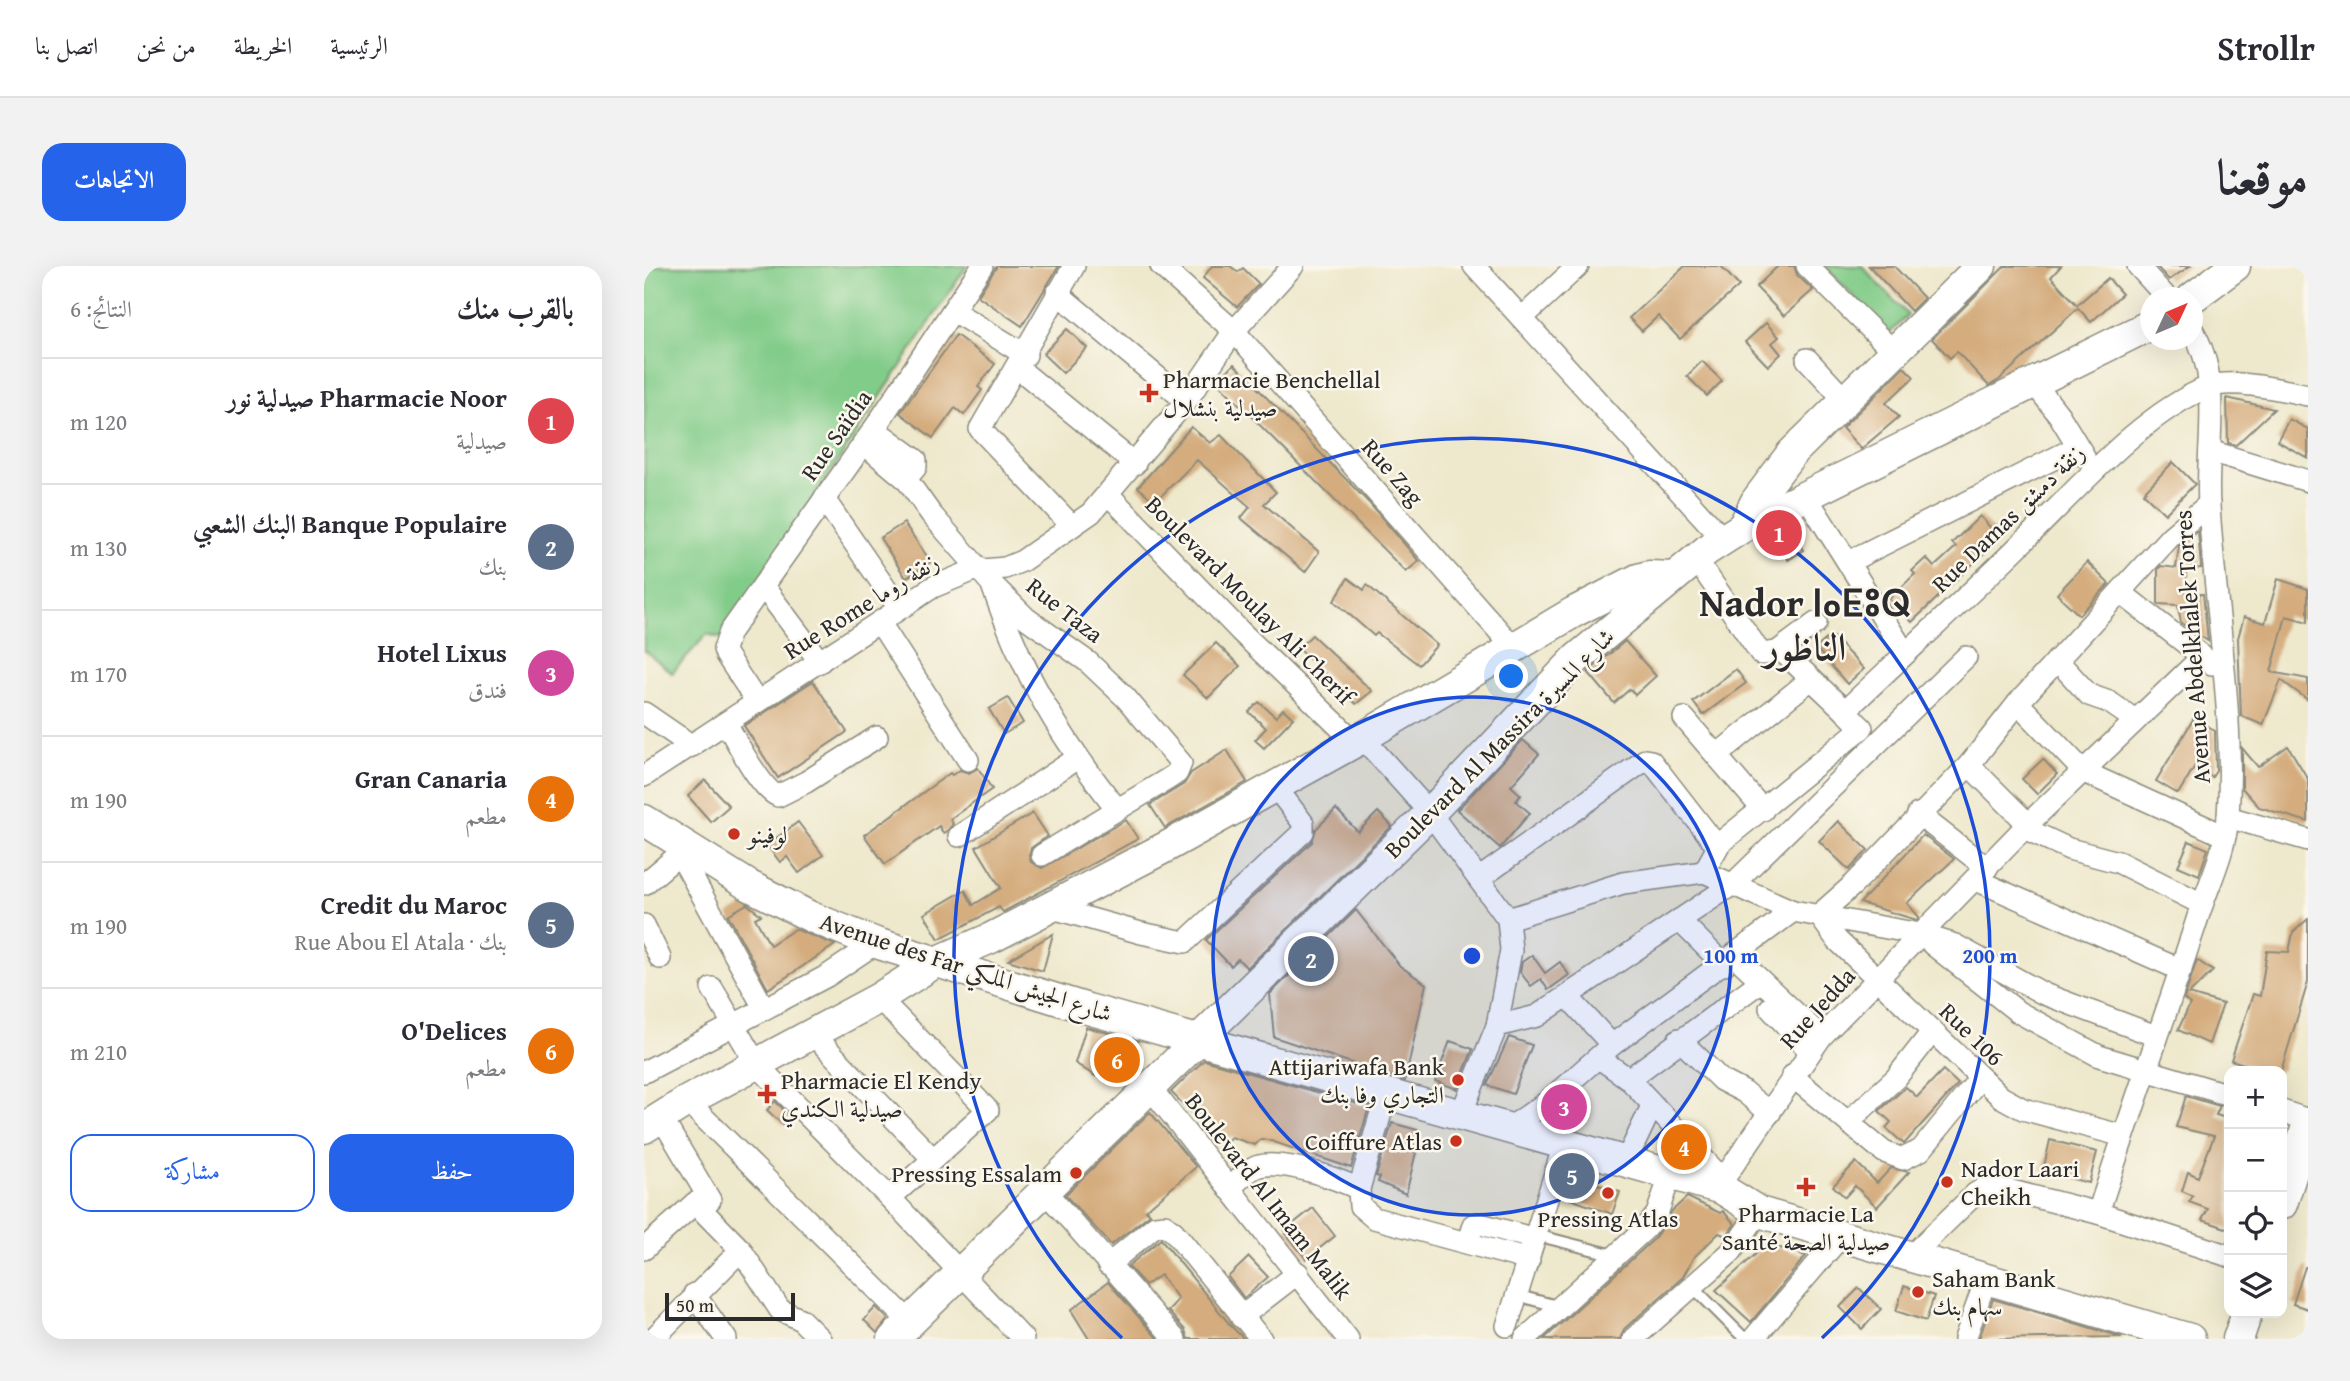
<!DOCTYPE html>
<html lang="ar">
<meta charset="utf-8">
<style>
:root{--surface:#fff;--page:#f2f2f3;--text:#2b2b33;--muted:#7c7c81;--line:#e1e1e2;--accent:#2563eb}
body{margin:0;font-family:"Gentium Book Plus",Amiri,"Noto Sans Tifinagh",serif;background:var(--page);color:var(--text);direction:rtl}
.controls{position:absolute;right:21px;bottom:21px;display:grid;overflow:hidden;border-radius:14px;box-shadow:0 7px 28px #0002}
.controls button{width:63px;height:63px;display:grid;place-items:center;padding:0;border:0;border-bottom:2px solid var(--line);background:var(--surface);color:var(--text);font:35px sans-serif}
.compass{position:absolute;left:1496px;top:21px;width:63px;height:63px;border-radius:50%;background:var(--surface);box-shadow:0 7px 28px #0002;rotate:46deg}
.scale{position:absolute;left:21px;bottom:18px;width:130px;box-sizing:border-box;padding-left:7px;border:4px solid #2b2b2b;border-top:0;font-size:19px;line-height:24px;white-space:nowrap;color:#2b2b2b;-webkit-text-stroke:5px #fbf7ec;paint-order:stroke}
.you{position:absolute;left:868px;top:411px;width:24px;height:24px;margin:-18px;border:5px solid #fff;border-radius:50%;background:#1a73e8;box-shadow:0 0 0 10px #1a73e833}
.badge{display:grid;place-items:center;width:46px;height:46px;border-radius:50%;background:var(--accent);color:#fff;font-size:23px;font-weight:700}
.pin{position:absolute;translate:-50% -50%;border:4px solid #fff;box-shadow:0 2px 7px #0006}
.list{margin:0;padding:0;list-style:none}
h2{display:flex;justify-content:space-between;align-items:center;height:91px;margin:0;padding:0 28px;font-size:30px}
h2 small{font-size:23px;font-weight:400;color:var(--muted)}
.list li{display:grid;grid-template-columns:46px 1fr auto;gap:21px;align-items:center;box-sizing:border-box;height:126px;padding:0 28px;border-top:2px solid var(--line)}
.list b{display:block;font-size:26px;white-space:nowrap}
.list p{margin:0;font-size:23px;white-space:nowrap;color:var(--muted)}
.list em{font-size:23px;font-style:normal;color:var(--muted)}
.actions{display:flex;gap:14px;padding:21px 28px}
.actions a{flex:1;padding:16px 0;border:2px solid var(--accent);border-radius:21px;text-align:center;font-size:24px;color:var(--accent)}
.actions .main{background:var(--accent);color:#fff}
.icon{flex:none;width:38px;height:38px;fill:none;stroke:currentColor;stroke-width:2;stroke-linecap:round;stroke-linejoin:round}
.map{position:relative;flex:none;width:1664px;height:1073px;overflow:hidden;direction:ltr;border-radius:21px}
header{display:flex;align-items:center;gap:42px;box-sizing:border-box;height:98px;padding:0 35px;background:var(--surface);border-bottom:2px solid var(--line)}
header strong{font-size:33px}
nav{display:flex;gap:38px;margin-inline-start:auto;font-size:24px}
.intro{display:flex;align-items:center;justify-content:space-between;box-sizing:border-box;height:168px;padding:0 42px}
h1{margin:0;font-size:49px}
.button{padding:18px 32px;border-radius:21px;background:var(--accent);color:#fff;font-size:24px;font-weight:700}
main{display:flex;gap:42px;padding:0 42px}
aside{flex:1;background:var(--surface);border-radius:21px;box-shadow:0 7px 28px #0002}
.map>svg:first-child{display:block}
</style>
<header>
<strong>Strollr</strong>
<nav><a>الرئيسية</a><a>الخريطة</a><a>من نحن</a><a>اتصل بنا</a></nav>
</header>
<div class="intro"><h1>موقعنا</h1><a class="button">الاتجاهات</a></div>
<main>
<div class="map">
<svg width="1664" height="1073" viewBox="0 0 1664 1073">
<rect width="100%" height="100%" fill="#fbf7ec"/>
<filter id="ink" filterUnits="userSpaceOnUse"><feTurbulence type="fractalNoise" baseFrequency=".0143" numOctaves="2"/><feDisplacementMap in="SourceGraphic" scale="14" xChannelSelector="R" yChannelSelector="G"/><feConvolveMatrix kernelMatrix="1 2 1 2 8 2 1 2 1" color-interpolation-filters="sRGB"/></filter>
<filter id="wash" filterUnits="userSpaceOnUse"><feTurbulence type="fractalNoise" baseFrequency=".00686" numOctaves="4" result="noise"/><feDisplacementMap in="SourceGraphic" scale="28" xChannelSelector="R" yChannelSelector="G"/><feGaussianBlur stdDeviation="1.57" result="paint"/><feColorMatrix in="noise" values="0 0 0 0 0 0 0 0 0 0 0 0 0 0 0 0 0 1.4 0 .05"/><feComposite in="paint" operator="in"/></filter>
<g filter="url(#wash)">
<rect width="100%" height="100%" fill="#eee8cc"/>
<g fill="#82cc89" stroke="#567c5a" stroke-width="2">
<path d="M1 0H323L77 372 63 368 28 407 0 384Z"/>
<path d="M1181 0H1218L1264 49 1245 68Z"/>
</g>
<g id="blocks">
<g fill="#d4ac7d">
<path d="M353 0H415L378 60 334 30Z"/>
<path d="M568 0H586L594 6 599 2 615 18 593 41 559 12Z"/>
<path d="M1041 0H1077L1095 20 1036 73 1014 50 998 65 985 52Z"/>
<path d="M1134 0H1150L1153 9 1169 24 1140 50 1112 21Z"/>
<path d="M1225 0H1250L1280 32 1267 45Z"/>
<path d="M1361 0H1417L1407 11 1433 39 1464 12 1478 28 1447 56 1434 42 1355 114 1345 120 1313 86 1306 92 1288 73Z"/>
<path d="M1512 0H1546L1525 14Z"/>
<path d="M1122 57 1135 71 1128 77 1137 88 1124 100 1101 76Z"/>
<path d="M423 63 443 82 419 107 399 88Z"/>
<path d="M312 69 351 98 334 121 338 124 320 149 311 142 289 172 256 147Z"/>
<path d="M1058 95 1078 115 1063 130 1043 110Z"/>
<path d="M590 98 726 238 775 295 762 306 573 116Z"/>
<path d="M1260 101 1270 111 1242 137 1255 151 1217 183 1198 162Z"/>
<path d="M1583 132 1630 143 1592 179 1584 177Z"/>
<path d="M1645 153 1664 163V192L1633 175Z"/>
<path d="M547 161 566 177 577 169 632 226 620 238 675 286 661 306 597 252 606 241 553 194 511 236 494 221Z"/>
<path d="M1529 196 1551 218 1521 248 1499 227Z"/>
<path d="M1336 250 1356 272 1268 356 1245 333 1271 308 1268 305 1282 292 1290 301 1312 281 1308 277Z"/>
<path d="M260 257 287 296 262 312 236 272Z"/>
<path d="M1144 258 1160 284 1144 294 1128 268Z"/>
<path d="M1554 265 1557 302 1542 303 1543 328H1559L1564 375 1537 357 1534 339 1514 338V303L1517 300 1532 302 1535 280Z"/>
<path d="M1443 296 1465 318 1435 349 1413 328Z"/>
<path d="M704 312 720 324 723 319 793 379 775 399 733 367 730 370 690 335Z"/>
<path d="M1634 313 1664 323V356L1642 350 1627 406 1664 413V434L1637 414 1619 459 1597 450 1594 372 1600 351 1621 357Z"/>
<path d="M668 369 728 425 712 438 654 382Z"/>
<path d="M1187 369 1220 403 1203 418 1172 382Z"/>
<path d="M981 375 1012 410 991 429 986 423 970 437 944 406Z"/>
<path d="M572 377 596 400 564 432 539 409Z"/>
<path d="M1092 403 1102 417 1059 449 1049 436Z"/>
<path d="M169 415 203 466 134 512 100 460Z"/>
<path d="M364 432 379 457 360 468 345 443Z"/>
<path d="M615 436 632 451 639 443 649 452 620 482 611 474 622 462 605 446Z"/>
<path d="M1550 452 1571 465 1572 505 1568 511 1551 500 1534 528 1512 515Z"/>
<path d="M879 474 895 488 867 520 877 529 872 535 886 547 856 582 813 544Z"/>
<path d="M1644 480 1664 513V556L1615 541 1598 522V482L1614 501Z"/>
<path d="M583 484 603 516 521 562 506 539 540 518 547 507Z"/>
<path d="M1399 493 1413 508 1393 528 1378 513Z"/>
<path d="M334 502 348 523 306 553 309 558 304 564 299 567 295 560 241 598 220 569 306 507 308 509 316 504 325 507Z"/>
<path d="M61 514 85 540 67 556 44 530Z"/>
<path d="M692 543 714 566 734 546 748 560 603 702 594 693 587 700 562 674 668 576 672 563Z"/>
<path d="M389 547 404 570 387 582 385 590 387 596 398 602 482 554 494 573 359 646 355 641 295 673 280 648 321 624 329 639 357 622 332 581Z"/>
<path d="M1194 555 1224 584 1205 604 1175 575Z"/>
<path d="M154 556 179 589 155 607 143 591 136 596 123 579Z"/>
<path d="M1279 569 1310 593 1263 637 1275 651 1273 654 1216 637Z"/>
<path d="M1545 575 1564 583 1555 609 1534 600Z"/>
<path d="M103 638 117 649 111 652 126 679 151 663 191 679 124 723 84 649Z"/>
<path d="M712 644 756 700 782 718 761 815 630 771 626 728Z"/>
<path d="M1664 653V716L1637 805H1623L1587 794 1609 728 1616 730 1623 685 1645 686 1649 666Z"/>
<path d="M409 668 399 705 364 694Z"/>
<path d="M888 689 901 707 916 696 925 709 904 724 897 713 887 720 876 706 878 696Z"/>
<path d="M1553 694 1569 705 1545 728 1579 738 1565 778 1534 764 1546 738 1540 733Z"/>
<path d="M442 761 494 775 474 812 453 806 451 810 431 797Z"/>
<path d="M865 771 888 779 869 828 843 819Z"/>
<path d="M806 775 829 783 813 823 791 815Z"/>
<path d="M560 794 725 841 707 902 624 874 617 873 611 879 587 871 579 879 527 826Z"/>
<path d="M1299 804 1314 818 1260 878 1242 862 1247 856 1235 845 1262 821 1273 831Z"/>
<path d="M1542 830 1576 840 1572 849 1585 853V963L1558 954 1564 943 1545 936 1549 930 1538 925 1544 906 1554 911 1570 870 1532 861Z"/>
<path d="M131 835 147 851 139 859 123 844Z"/>
<path d="M506 846 552 901 502 944 506 948 467 979 421 929Z"/>
<path d="M748 857 777 865 762 928 734 916 736 911 732 910Z"/>
<path d="M1406 874 1453 886 1445 917 1399 905Z"/>
<path d="M1212 896 1233 917 1247 902 1265 906 1233 941 1211 920 1201 931 1189 920Z"/>
<path d="M934 911 976 926 968 948 926 933Z"/>
<path d="M1043 931 1076 947 1079 945 1091 958 1082 970 1075 967 1049 992 1039 1011 980 1063 976 1073H900L1010 973 1028 945Z"/>
<path d="M669 942 691 970 662 993 640 965Z"/>
<path d="M517 973 587 1060 600 1073H544L541 1064 524 1045 534 1033 517 1009 501 1019 484 1000Z"/>
<path d="M1123 978 1162 990 1107 1056 1072 1024Z"/>
<path d="M605 991 624 1011 600 1032 584 1011Z"/>
<path d="M1661 1001 1664 1002V1043L1649 1038Z"/>
<path d="M464 1016 514 1073H445L427 1044Z"/>
<path d="M1260 1020 1290 1030 1282 1055 1252 1045Z"/>
<path d="M1215 1022 1237 1043 1218 1063 1196 1041Z"/>
<path d="M1349 1033 1478 1071 1335 1073Z"/>
<path d="M232 1041 244 1053 233 1067 220 1054Z"/>
</g>
</g>
</g>
<g filter="url(#ink)">
<use href="#blocks" fill-opacity="0" stroke="#8c8a7c" stroke-width="2"/>
<g fill="none" stroke-linecap="round" stroke-linejoin="round">
<defs>
<g id="lane">
<path d="M892 969 974 990"/>
<path d="M1050 1022 1101 1073"/>
<path d="M875 1030 917 1041"/>
</g>
<g id="street">
<path d="M517 0 590 65 869 381"/>
<path d="M830 0 1079 273"/>
<path d="M1163 0 1249 85"/>
<path d="M1494 0 1523 32"/>
<path d="M413 27 542 135"/>
<path d="M309 45 382 89"/>
<path d="M878 52 934 0"/>
<path d="M1163 93 1200 133"/>
<path d="M374 102 491 198"/>
<path d="M1390 117 1415 149 1440 190"/>
<path d="M230 163 272 194V201L262 213"/>
<path d="M219 177 262 213 287 248 347 317 382 352 444 396 481 431 537 497 533 507 524 513 398 589"/>
<path d="M1566 185 1664 215"/>
<path d="M465 229 596 365 711 476"/>
<path d="M1162 230 1261 387"/>
<path d="M180 233 255 342"/>
<path d="M428 260 336 163 430 0"/>
<path d="M1052 293 1117 388 1133 386 1172 357"/>
<path d="M1206 295 1433 181"/>
<path d="M119 320 176 396"/>
<path d="M349 322C380 411 415 470 473 543"/>
<path d="M1476 326 1568 398"/>
<path d="M236 357 324 494"/>
<path d="M1137 384 1201 445"/>
<path d="M1413 394 1445 429 1465 436 1491 454"/>
<path d="M113 436 82 389 80 383 86 366 230 163 338 0"/>
<path d="M1374 437 1440 506 1581 570"/>
<path d="M0 447 48 480"/>
<path d="M1040 452 1119 544"/>
<path d="M82 457C92 474 117 524 134 530L162 516 233 471"/>
<path d="M718 471 786 547 864 653 867 684 853 760 817 848"/>
<path d="M1073 489 1166 414"/>
<path d="M1325 499 1384 558"/>
<path d="M0 510 289 321 328 305 361 302 378 295 447 247 542 135 590 65 649 0"/>
<path d="M1274 548 1343 602"/>
<path d="M1584 551 1664 574"/>
<path d="M1380 562 1425 583 1474 596 1558 638"/>
<path d="M315 570 432 493"/>
<path d="M36 589 120 742"/>
<path d="M1060 606 1076 577 1218 462 1201 445C1270 379 1341 315 1408 247 1452 203 1506 145 1564 121 1588 112 1639 124 1664 129"/>
<path d="M836 612 1001 494 1007 495 1073 580"/>
<path d="M1332 614 1537 704"/>
<path d="M0 618 43 582"/>
<path d="M408 642 497 667 541 676 659 566V557L630 519"/>
<path d="M1175 649 1210 618 1325 499 1374 437 1526 271 1565 238"/>
<path d="M1175 649 1193 674 1357 831 1379 843 1479 870"/>
<path d="M864 653 979 617 1060 606 1149 645 1276 668 1311 679 1400 728 1512 770"/>
<path d="M1035 654 1080 699"/>
<path d="M0 659 16 692"/>
<path d="M1288 678 1374 746 1455 790 1585 829"/>
<path d="M1091 690 1177 771"/>
<path d="M68 722 113 799 246 932 379 1073"/>
<path d="M924 731 968 779"/>
<path d="M235 732 344 844 246 932"/>
<path d="M1126 742 1165 784"/>
<path d="M853 760 893 750 1089 618 1322 391"/>
<path d="M169 768 289 893"/>
<path d="M1035 773 1077 814 1100 826 1126 847"/>
<path d="M955 792 985 813 1079 914"/>
<path d="M0 806 183 710 232 677"/>
<path d="M1148 810 1240 886 1259 893 1277 884 1336 812"/>
<path d="M985 813 1116 716"/>
<path d="M505 820 704 1073"/>
<path d="M43 835 266 1056"/>
<path d="M1638 845 1664 854"/>
<path d="M1204 856 1252 812 1288 766"/>
<path d="M864 863 903 836 968 779 1149 645"/>
<path d="M981 897 1008 840"/>
<path d="M585 923C594 915 604 903 615 900 641 894 692 912 715 923L716 940 730 952 885 994"/>
<path d="M715 923 743 826"/>
<path d="M1078 923 1079 914 1177 771 1384 558 1557 392"/>
<path d="M400 924 531 1073"/>
<path d="M51 937 97 984 136 1044 156 1053 176 1073"/>
<path d="M1454 947C1486 849 1520 754 1552 657 1563 621 1581 588 1584 551 1591 450 1571 341 1565 240 1561 181 1580 116 1548 63"/>
<path d="M827 977 825 972 829 959 833 957 891 973"/>
<path d="M0 983 51 937 66 934 17 851"/>
<path d="M1266 991 1331 928 1339 923 1352 921 1454 947 1585 990"/>
<path d="M464 999 511 960 521 959 530 966 617 1073"/>
<path d="M50 1028 82 1073"/>
<path d="M597 1051 654 1007"/>
<path d="M863 1060 920 879"/>
<path d="M9 1073 97 984"/>
<path d="M881 1073 1001 963 1013 948 1026 910"/>
<path d="M989 1073 1087 986 1115 946"/>
<path d="M1109 1073 1197 970"/>
<path d="M1321 1073 1342 1013"/>
</g>
<g id="secondary">
<path d="M1548 32 1591 0"/>
<path d="M1099 261 1112 235 1147 188 1337 0"/>
<path d="M0 554 104 619 167 651 232 677 444 743 1078 923 1115 946 1546 1073"/>
<path d="M0 862 43 835 235 732 292 696 347 672 522 581 711 476 930 346 994 313 1005 310 1030 311"/>
<path d="M1638 938 1664 857"/>
<path d="M249 1073 786 547 932 393 1063 284 1099 261 1506 59"/>
<path d="M1594 1073 1603 1047"/>
</g>
</defs>
<use href="#lane" stroke="#8c8a7c" stroke-width="14"/>
<use href="#street" stroke="#8c8a7c" stroke-width="24"/>
<use href="#secondary" stroke="#8c8a7c" stroke-width="33"/>
<use href="#lane" stroke="#fff" stroke-width="10"/>
<use href="#street" stroke="#fff" stroke-width="21"/>
<use href="#secondary" stroke="#fff" stroke-width="30"/>
</g>
</g>
<circle cx="828" cy="690" r="259" fill="#1d4ed8" fill-opacity=".12"/>
<g fill="none" stroke="#1d4ed8" stroke-width="3.5">
<circle cx="828" cy="690" r="259"/>
<path d="M478 1072A518 518 0 1 1 1178 1072"/>
</g>
<g fill="#c8321e" stroke="#fbf7ec" stroke-width="2.5">
<path d="M501.5 116.5h7v7h7v7h-7v7h-7v-7h-7v-7h7z"/>
<circle cx="90" cy="568" r="7"/>
<circle cx="814" cy="814" r="7"/>
<path d="M119.5 817.5h7v7h7v7h-7v7h-7v-7h-7v-7h7z"/>
<circle cx="812" cy="875" r="7"/>
<circle cx="432" cy="907" r="7"/>
<circle cx="1303" cy="916" r="7"/>
<path d="M1158.5 910.5h7v7h7v7h-7v7h-7v-7h-7v-7h7z"/>
<circle cx="964" cy="927" r="7"/>
<circle cx="1274" cy="1026" r="7"/>
</g>
<g text-anchor="middle" dominant-baseline="central" stroke-width="5" stroke-linejoin="round" paint-order="stroke">
<g font-size="24" fill="#2b2b2b" stroke="#fbf7ec" text-anchor="start">
<text x="519" y="113">Pharmacie Benchellal<tspan x="519" dy="28">صيدلية بنشلال</tspan></text>
<text x="104" y="568">لوفينو</text>
<text x="800" y="800" text-anchor="end">Attijariwafa Bank<tspan x="800" dy="28">التجاري وفا بنك</tspan></text>
<text x="137" y="814">Pharmacie El Kendy<tspan x="137" dy="28">صيدلية الكندي</tspan></text>
<text x="798" y="875" text-anchor="end">Coiffure Atlas</text>
<text x="1317" y="902">Nador Laari<tspan x="1317" dy="28">Cheikh</tspan></text>
<text x="418" y="907" text-anchor="end">Pressing Essalam</text>
<text x="1162" y="947" text-anchor="middle">Pharmacie La<tspan x="1162" dy="28">Santé صيدلية الصحة</tspan></text>
<text x="964" y="952" text-anchor="middle">Pressing Atlas</text>
<text x="1288" y="1012">Saham Bank<tspan x="1288" dy="28">سهام بنك</tspan></text>
</g>
<g font-size="24" fill="#2b2b2b" stroke="#fbf7ec">
<text transform="translate(192 169) rotate(-55)">Rue Saïdia</text>
<text transform="translate(749 206) rotate(49)">Rue Zag</text>
<text transform="translate(1364 252) rotate(-44)">Rue Damas زنقة دمشق</text>
<text transform="translate(606 334) rotate(45)">Boulevard Moulay Ali Cherif</text>
<text transform="translate(217 340) rotate(-32)">Rue Rome زنقة روما</text>
<text transform="translate(421 344) rotate(38)">Rue Taza</text>
<text transform="translate(1548 381) rotate(-94)">Avenue Abdelkhalek Torres</text>
<text transform="translate(855 477) rotate(-45)">Boulevard Al Massira شارع المسيرة</text>
<text transform="translate(322 701) rotate(18)">Avenue des Far شارع الجيش الملكي</text>
<text transform="translate(1173 742) rotate(-48)">Rue Jedda</text>
<text transform="translate(1328 768) rotate(44)">Rue 106</text>
<text transform="translate(625 930) rotate(52)">Boulevard Al Imam Malik</text>
</g>
<g font-size="38" font-weight="bold" fill="#2b2b2b" stroke="#fbf7ec">
<text x="1161" y="336">Nador ⵏⴰⴹⵓⵕ<tspan x="1161" dy="44">الناظور</tspan></text>
</g>
</g>
<circle cx="828" cy="690" r="10" fill="#1d4ed8" stroke="#fbf7ec" stroke-width="3.5"/>
<g font-size="21" text-anchor="middle" font-weight="bold" fill="#1d4ed8" stroke="#fbf7ec" stroke-width="5" stroke-linejoin="round" paint-order="stroke">
<text x="1087" y="697">100 m</text>
<text x="1346" y="697">200 m</text>
</g>
</svg>
<div class="controls">
<button>+</button>
<button>−</button>
<button><svg class="icon" aria-label="locate" viewBox="0 0 24 24"><circle cx="12" cy="12" r="6"/><path d="M12 2v4M12 18v4M2 12h4M18 12h4"/></svg></button>
<button><svg class="icon" aria-label="layers" viewBox="0 0 24 24"><path d="M12 4l9 5-9 5-9-5zM3 14l9 5 9-5"/></svg></button>
</div>
<svg class="compass" viewBox="-18 -18 36 36"><path d="M0-13l5 13h-10z" fill="#e53935"/><path d="M0 13l5-13h-10z" fill="#7c7c81"/></svg>
<div class="scale">50 m</div>
<div class="you"></div>
<div class="pin badge" style="left:1135px;top:267px;background:#e0444e">1</div>
<div class="pin badge" style="left:667px;top:693px;background:#5c6f8a">2</div>
<div class="pin badge" style="left:920px;top:841px;background:#d1479c">3</div>
<div class="pin badge" style="left:1040px;top:881px;background:#e8710a">4</div>
<div class="pin badge" style="left:928px;top:910px;background:#5c6f8a">5</div>
<div class="pin badge" style="left:473px;top:794px;background:#e8710a">6</div>
</div>
<aside>
<h2>بالقرب منك<small>النتائج: 6</small></h2>
<ul class="list">
<li><span class="badge" style="background:#e0444e">1</span><div><b>Pharmacie Noor صيدلية نور</b><p>صيدلية</p></div><em>120 m</em></li>
<li><span class="badge" style="background:#5c6f8a">2</span><div><b>Banque Populaire البنك الشعبي</b><p>بنك</p></div><em>130 m</em></li>
<li><span class="badge" style="background:#d1479c">3</span><div><b>Hotel Lixus</b><p>فندق</p></div><em>170 m</em></li>
<li><span class="badge" style="background:#e8710a">4</span><div><b>Gran Canaria</b><p>مطعم</p></div><em>190 m</em></li>
<li><span class="badge" style="background:#5c6f8a">5</span><div><b>Credit du Maroc</b><p>بنك · Rue Abou El Atala</p></div><em>190 m</em></li>
<li><span class="badge" style="background:#e8710a">6</span><div><b>O'Delices</b><p>مطعم</p></div><em>210 m</em></li>
</ul>
<div class="actions"><a class="main">حفظ</a><a>مشاركة</a></div>
</aside>
</main>
